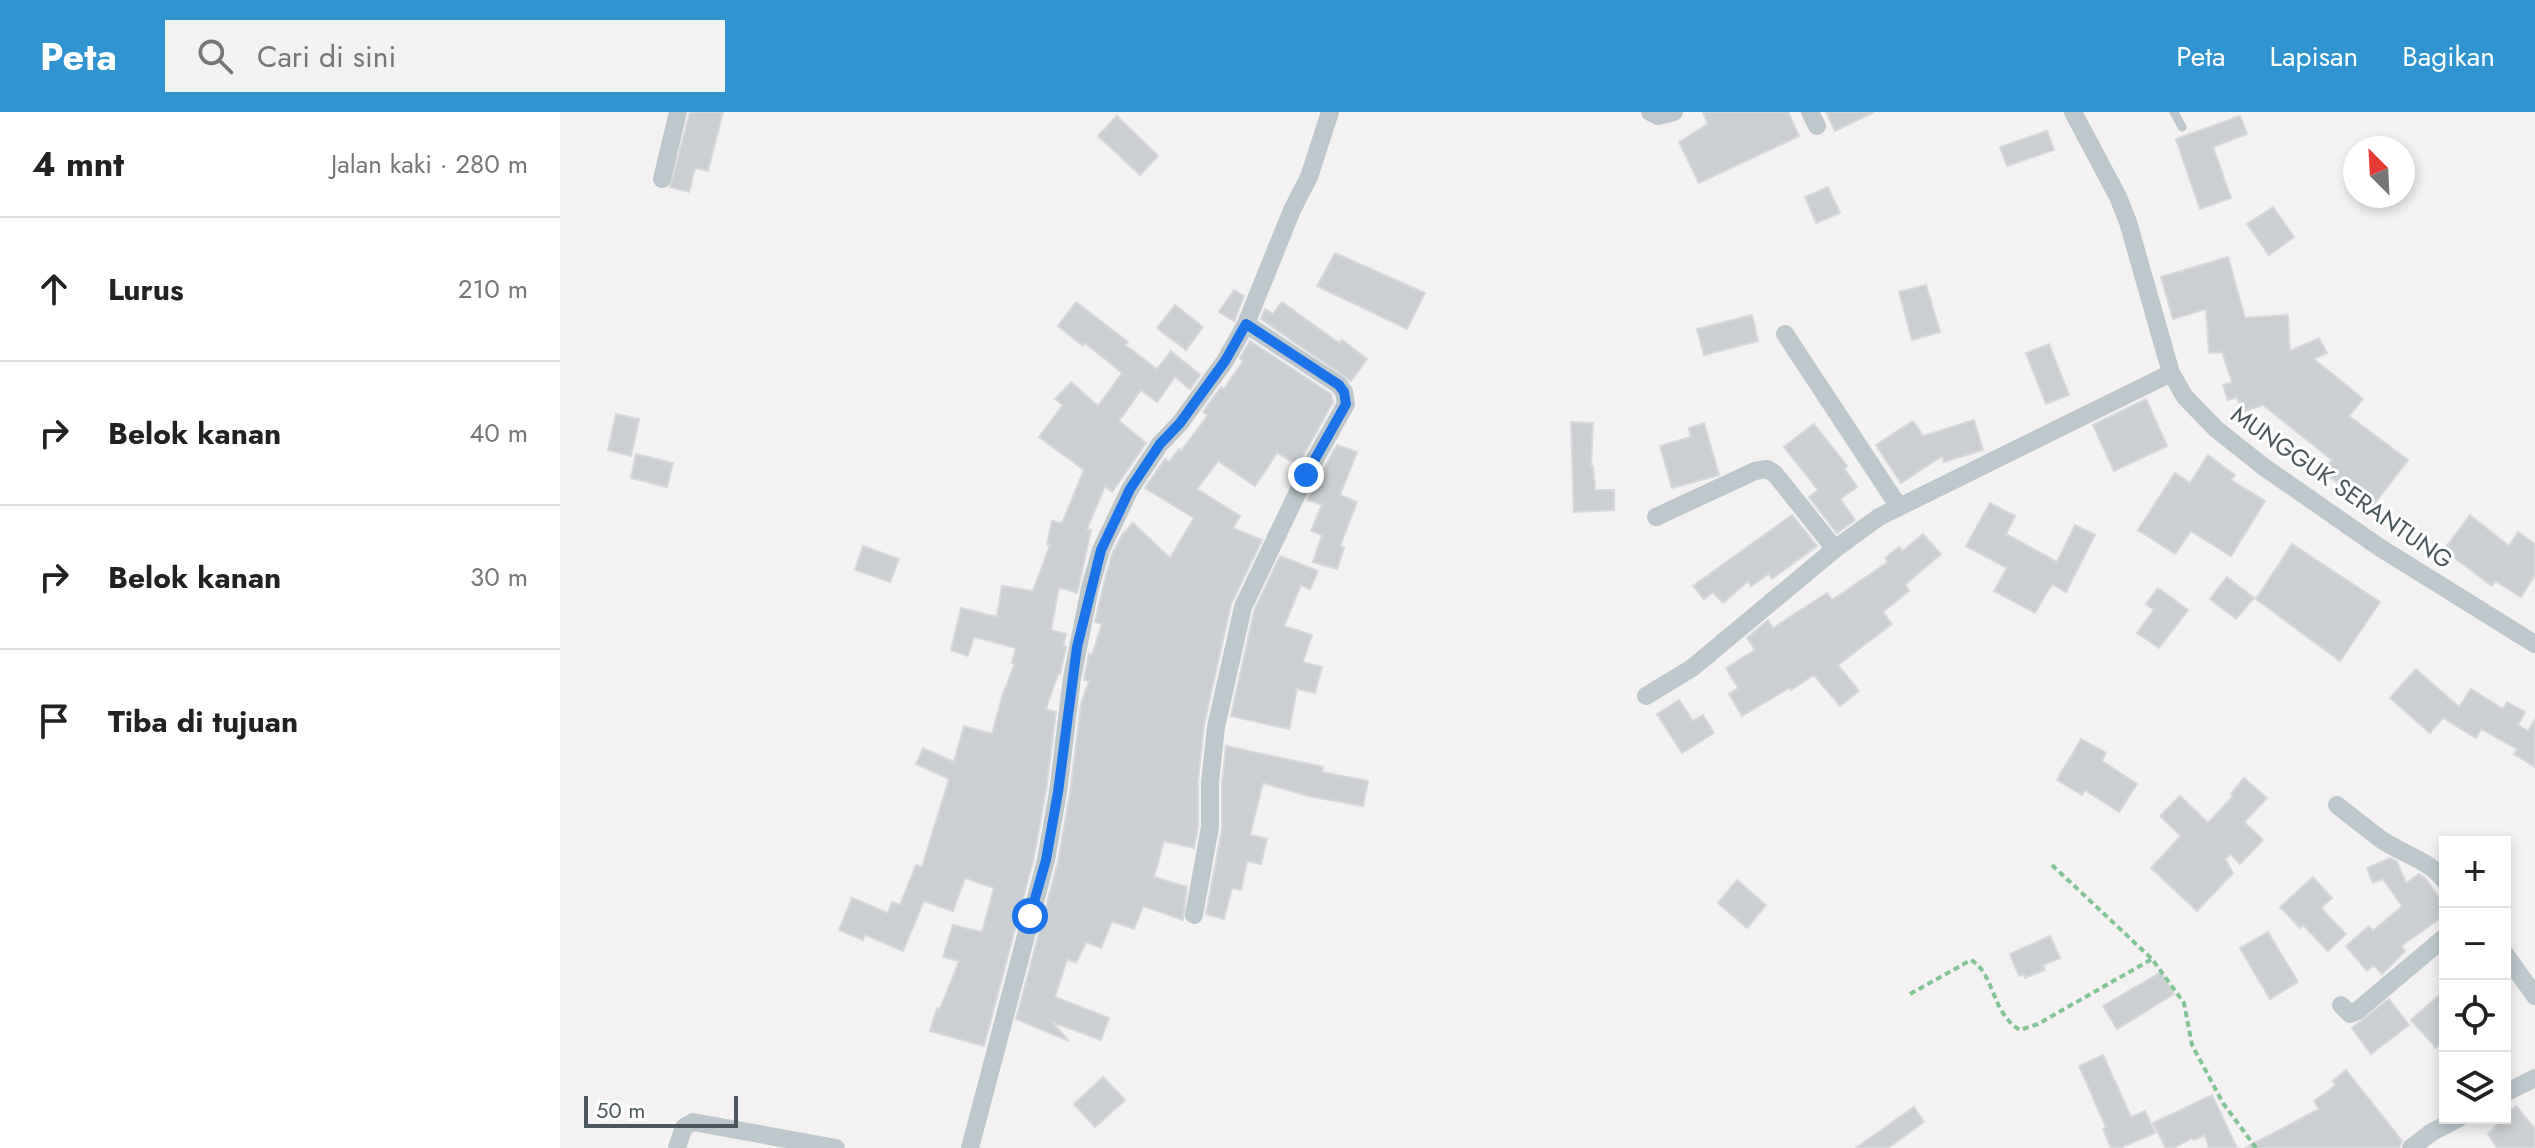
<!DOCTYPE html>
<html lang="id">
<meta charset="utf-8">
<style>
:root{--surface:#fff;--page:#f2f2f2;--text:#222;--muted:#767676;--line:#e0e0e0;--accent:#2f94cf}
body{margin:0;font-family:Jost,sans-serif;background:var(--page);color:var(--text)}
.controls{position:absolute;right:24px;bottom:24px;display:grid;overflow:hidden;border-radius:0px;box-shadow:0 4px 12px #0003}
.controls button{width:72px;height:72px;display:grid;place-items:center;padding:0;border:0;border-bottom:2px solid var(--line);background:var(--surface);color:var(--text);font:40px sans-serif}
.compass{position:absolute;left:1783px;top:24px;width:72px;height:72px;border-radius:50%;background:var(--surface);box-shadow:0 4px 12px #0003;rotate:336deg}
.scale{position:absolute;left:24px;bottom:20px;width:154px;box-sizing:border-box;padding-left:8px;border:4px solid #4b575c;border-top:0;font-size:22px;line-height:28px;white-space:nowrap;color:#4b575c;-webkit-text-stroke:6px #fff;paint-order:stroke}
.stop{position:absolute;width:24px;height:24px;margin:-18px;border:6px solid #1a73e8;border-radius:50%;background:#fff}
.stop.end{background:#1a73e8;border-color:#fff;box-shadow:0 2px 8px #0008}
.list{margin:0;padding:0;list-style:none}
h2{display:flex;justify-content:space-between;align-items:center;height:104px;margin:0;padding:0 32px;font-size:34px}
h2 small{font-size:26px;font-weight:400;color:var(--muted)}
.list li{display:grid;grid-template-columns:52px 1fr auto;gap:24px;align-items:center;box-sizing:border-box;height:144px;padding:0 32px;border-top:2px solid var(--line)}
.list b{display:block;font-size:30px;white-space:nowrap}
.list em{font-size:26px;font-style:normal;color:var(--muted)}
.icon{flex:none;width:44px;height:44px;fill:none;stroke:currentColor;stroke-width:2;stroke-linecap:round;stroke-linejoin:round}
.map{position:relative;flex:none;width:1975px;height:1036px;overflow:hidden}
header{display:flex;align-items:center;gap:48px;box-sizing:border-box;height:112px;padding:0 40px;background:var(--accent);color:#fff}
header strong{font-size:38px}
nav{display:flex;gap:44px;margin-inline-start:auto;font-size:28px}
.search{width:560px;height:72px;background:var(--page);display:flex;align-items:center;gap:20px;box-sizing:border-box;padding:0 28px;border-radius:0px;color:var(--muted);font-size:30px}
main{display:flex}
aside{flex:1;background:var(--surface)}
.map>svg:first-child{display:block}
</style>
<header>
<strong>Peta</strong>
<div class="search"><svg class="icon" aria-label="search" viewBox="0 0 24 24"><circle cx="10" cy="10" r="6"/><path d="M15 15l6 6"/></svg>Cari di sini</div>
<nav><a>Peta</a><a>Lapisan</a><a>Bagikan</a></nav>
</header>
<main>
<aside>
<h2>4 mnt<small>Jalan kaki · 280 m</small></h2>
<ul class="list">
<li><svg class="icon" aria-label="ahead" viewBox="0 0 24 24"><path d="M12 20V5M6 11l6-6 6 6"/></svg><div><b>Lurus</b></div><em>210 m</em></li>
<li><svg class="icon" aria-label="right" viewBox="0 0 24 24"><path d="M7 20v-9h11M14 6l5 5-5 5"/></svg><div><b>Belok kanan</b></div><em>40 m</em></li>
<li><svg class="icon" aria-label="right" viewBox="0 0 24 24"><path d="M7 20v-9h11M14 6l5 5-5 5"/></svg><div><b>Belok kanan</b></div><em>30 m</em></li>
<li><svg class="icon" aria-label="arrive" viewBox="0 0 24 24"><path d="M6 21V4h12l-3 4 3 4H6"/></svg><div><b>Tiba di tujuan</b></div></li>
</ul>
</aside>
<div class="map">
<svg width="1975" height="1036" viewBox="0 0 1975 1036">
<rect width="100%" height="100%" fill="#f3f1f1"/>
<g fill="#cbcfd2" stroke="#d6d8db" stroke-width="2">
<path d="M130 0H163L148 59 135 56 129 80 110 75Z"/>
<path d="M1143 0H1228L1239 24 1139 71 1119 30 1148 12Z"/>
<path d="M1266 0H1314L1275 19Z"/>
<path d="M557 4 598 44 580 63 538 24Z"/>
<path d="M1680 4 1687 22 1653 35 1671 86 1640 97 1616 27Z"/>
<path d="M1487 19 1494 38 1447 54 1440 35Z"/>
<path d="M1268 75 1280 101 1256 111 1245 85Z"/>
<path d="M1713 95 1734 125 1709 143 1687 112Z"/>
<path d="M775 141 865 181 847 217 757 174Z"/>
<path d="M1668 145 1685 206 1728 203 1730 239 1759 226 1767 241 1754 247 1803 287 1789 304 1848 348 1811 396 1763 360 1772 348 1703 293 1682 300 1677 285 1668 288 1663 273 1672 270 1662 240 1649 241 1646 197 1613 207 1601 165Z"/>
<path d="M1366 173 1380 220 1352 228 1339 180Z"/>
<path d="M674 178 684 184 674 209 659 200Z"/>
<path d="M516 190 568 230 565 233 597 257 611 239 640 263 630 277 615 265 597 290 581 278 559 309 586 331 552 380 545 374 527 417 531 418 517 481 499 475 491 518 506 522 503 534 506 535 500 562H498L486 597 496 600 486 678 474 745 424 934 370 919 377 896 380 897 399 849 383 845 393 813 422 820 434 776 405 766 393 799 364 789 343 839 305 823 303 828 279 818 292 786 328 801 332 790 340 793 356 753 362 755 389 667 356 652 363 636 394 650 404 614 432 622 442 585 455 551H452L456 536 414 525 408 544 391 538 401 496 437 505 442 474 473 479 490 433 487 432 492 409 502 411 524 358 479 325 503 293 495 287 511 270 538 294 562 261 525 231 523 234 498 214Z"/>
<path d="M722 190 776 229 780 231 782 228 807 247 791 269 701 207 705 197 713 202Z"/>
<path d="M615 193 643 215 626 238 597 216Z"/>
<path d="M1192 203 1198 229 1144 243 1137 217Z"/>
<path d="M690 229 771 282 773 290 738 353 717 341 695 374 658 349 637 377 680 404 673 416 702 428 671 492 644 613 638 669V714L634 736 604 729 594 765 627 775 623 808 583 794 574 817 552 809 541 836 526 830 516 851 507 847 495 885 549 906 541 928 492 910 509 929 456 907 498 750 510 681 521 592 529 569 524 568 529 542 532 543 542 512 535 510 542 479 552 442 562 423 573 411 610 446 634 406 585 376 605 347 609 350 619 337 621 339 648 303 643 300 661 275 664 277 683 249 680 246Z"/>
<path d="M1489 232 1509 283 1486 292 1466 241Z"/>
<path d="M1586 287 1607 334 1554 359 1533 313Z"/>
<path d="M56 302 79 307 71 344 48 338Z"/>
<path d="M1414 308 1423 338 1384 350 1382 344 1341 371 1316 333 1353 309 1363 324Z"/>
<path d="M1011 310 1033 311 1031 355 1033 354 1035 378H1054V398L1014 400Z"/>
<path d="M1144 311 1159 363 1112 376 1100 334 1131 325 1129 316Z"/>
<path d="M1254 312 1287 354 1284 356 1297 375 1280 387 1295 408 1277 421 1249 385 1258 378 1224 335Z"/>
<path d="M777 333 797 340 780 383 797 390 780 434 784 436 777 457 753 450 762 423 751 419 762 393 747 388Z"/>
<path d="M76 342 113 351 107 375 71 366Z"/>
<path d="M1648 343 1675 363 1671 368 1705 389 1671 444 1631 419 1615 442 1578 418 1615 361 1630 371Z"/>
<path d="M1430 391 1455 404 1446 422 1497 450 1515 413 1535 423 1506 480 1492 472 1475 501 1434 479 1447 456 1406 434Z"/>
<path d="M1232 403 1257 434 1212 467 1209 462 1191 474 1188 469 1163 491 1153 480 1144 487 1133 474Z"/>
<path d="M1910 403 1949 434 1958 420 1975 432V463L1961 485 1935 469 1932 474 1884 438Z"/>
<path d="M1363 422 1381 442 1345 473 1349 479 1323 500 1332 512 1278 553 1299 579 1280 594 1254 563 1231 578 1229 576 1182 604 1169 582 1178 576 1166 556 1195 538 1187 526 1208 508 1213 516 1267 481 1272 488 1328 450 1325 446 1339 435 1343 439Z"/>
<path d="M1732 432 1820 490 1780 549 1696 487Z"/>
<path d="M303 434 339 447 330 470 295 458Z"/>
<path d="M720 444 758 459 750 477 741 473 724 514 752 523 743 550 762 555 755 581 737 577 729 617 671 604 694 499Z"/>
<path d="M1667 465 1694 486 1676 507 1650 487Z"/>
<path d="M1598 476 1628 498 1599 536 1577 521 1594 498 1586 492Z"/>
<path d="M1856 557 1899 595 1911 577 1943 597 1947 590 1965 600 1958 613 1968 619 1975 608V655L1954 642 1957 637 1921 617 1916 626 1883 606 1870 621 1830 586Z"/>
<path d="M1119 588 1133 609 1143 603 1154 621 1122 641 1097 602Z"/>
<path d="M1521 627 1546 641 1542 649 1577 672 1559 700 1525 678 1522 683 1497 668Z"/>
<path d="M666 634 763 655 762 660 808 669 803 694 748 684 703 671 690 723 707 727 701 752 687 749 681 778 672 776 664 807 646 802 662 717V671Z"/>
<path d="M1684 666 1707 686 1684 710 1703 728 1680 752 1671 742 1665 747 1673 761 1637 799 1591 756 1621 724 1600 704 1620 684 1648 711 1673 684 1671 682Z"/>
<path d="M1830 746 1837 750 1846 771 1859 762 1865 766 1885 794V803L1841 834 1845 839 1822 862 1814 853 1807 859 1786 834 1809 814 1813 819 1842 794 1823 767 1813 771 1807 756Z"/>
<path d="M1753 765 1772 786 1761 796 1786 822 1768 839 1743 813 1740 816 1720 795Z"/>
<path d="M1177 768 1206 793 1187 816 1158 791Z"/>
<path d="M1708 820 1738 870 1710 887 1680 836Z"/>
<path d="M1490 824 1500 846 1483 853 1485 858 1465 866 1464 862 1459 864 1450 842Z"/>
<path d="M1601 860 1614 882 1557 917 1543 894Z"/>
<path d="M1885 878V928L1876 936 1851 908Z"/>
<path d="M1829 887 1849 913 1811 942 1792 916Z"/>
<path d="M1543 943 1571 1005 1585 999 1595 1021 1560 1036H1551L1543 1017 1546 1015 1519 954Z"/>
<path d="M1786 958 1842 1029 1839 1036H1685L1759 997 1754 989 1776 973 1773 969Z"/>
<path d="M543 965 565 988 535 1015 514 992Z"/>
<path d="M1652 983 1677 1036H1649L1645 1023 1634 1028 1632 1026 1614 1036H1606L1593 1011Z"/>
<path d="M1956 994 1975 1017V1036H1937L1928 1022Z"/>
<path d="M1354 995 1364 1010 1328 1036H1296Z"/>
</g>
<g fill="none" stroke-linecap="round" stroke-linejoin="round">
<g stroke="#81c596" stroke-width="4" stroke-dasharray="6 4" stroke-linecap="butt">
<path d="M1492 753 1592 847 1624 891 1632 933 1663 991 1696 1036"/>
<path d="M1350 882 1411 848C1435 862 1431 901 1460 918L1478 912 1592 847"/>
</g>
<path stroke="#bec7cc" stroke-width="9" d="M1614 0 1622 15"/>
<g stroke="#bec7cc" stroke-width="18">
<path d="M1090 0 1098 4 1114 0"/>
<path d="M1250 0 1257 14"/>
<path d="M1513 0 1558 85 1568 110 1611 261 1625 285 1656 317 1704 355 1819 435 1975 532"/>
<path d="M102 67 118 0"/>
<path d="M1225 222 1339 395"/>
<path d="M1096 405 1195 359 1207 357 1215 362 1275 437"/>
<path d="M1086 584 1132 556 1275 437 1319 405 1611 261"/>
<path d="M1777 693C1792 705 1807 717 1822 728 1844 743 1868 747 1885 769"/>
<path d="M634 803 650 715V670L656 615 683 495 746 363 786 292 784 280 779 273 686 212"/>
<path d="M1945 842 1975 884"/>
<path d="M1781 893 1790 902 1797 899 1885 825"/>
<path d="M1945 981 1975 966"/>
<path d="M117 1036 124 1015 133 1010 276 1036"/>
<path d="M410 1036 486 748 498 680 512 566 530 476 541 438 570 377 600 332 620 311 665 249 686 212 732 98 749 65 770 0"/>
<path d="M1851 1036 1872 1020 1899 1006"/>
</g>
</g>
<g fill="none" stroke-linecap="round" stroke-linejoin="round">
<path stroke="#1a73e8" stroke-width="10" d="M470 804 486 748 498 680 517 535 541 438 570 377 600 332 620 311 665 249 686 212 779 273 784 280 786 292 746 363"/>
</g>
<g text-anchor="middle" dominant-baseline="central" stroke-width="6" stroke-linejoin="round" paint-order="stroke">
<g font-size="24" fill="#4b575c" stroke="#fff">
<text transform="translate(1782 375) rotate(35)">MUNGGUK SERANTUNG</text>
</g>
</g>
</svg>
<div class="controls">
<button>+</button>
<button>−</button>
<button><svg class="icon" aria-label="locate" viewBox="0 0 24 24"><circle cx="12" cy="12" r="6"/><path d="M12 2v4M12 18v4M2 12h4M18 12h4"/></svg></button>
<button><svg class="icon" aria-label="layers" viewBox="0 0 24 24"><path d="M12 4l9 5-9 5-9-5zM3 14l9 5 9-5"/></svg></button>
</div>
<svg class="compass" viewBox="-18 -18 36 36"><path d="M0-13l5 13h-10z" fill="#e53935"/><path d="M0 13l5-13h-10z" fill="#767676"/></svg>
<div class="scale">50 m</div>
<div class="stop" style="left:470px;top:804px"></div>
<div class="stop end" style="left:746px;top:363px"></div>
</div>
</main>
